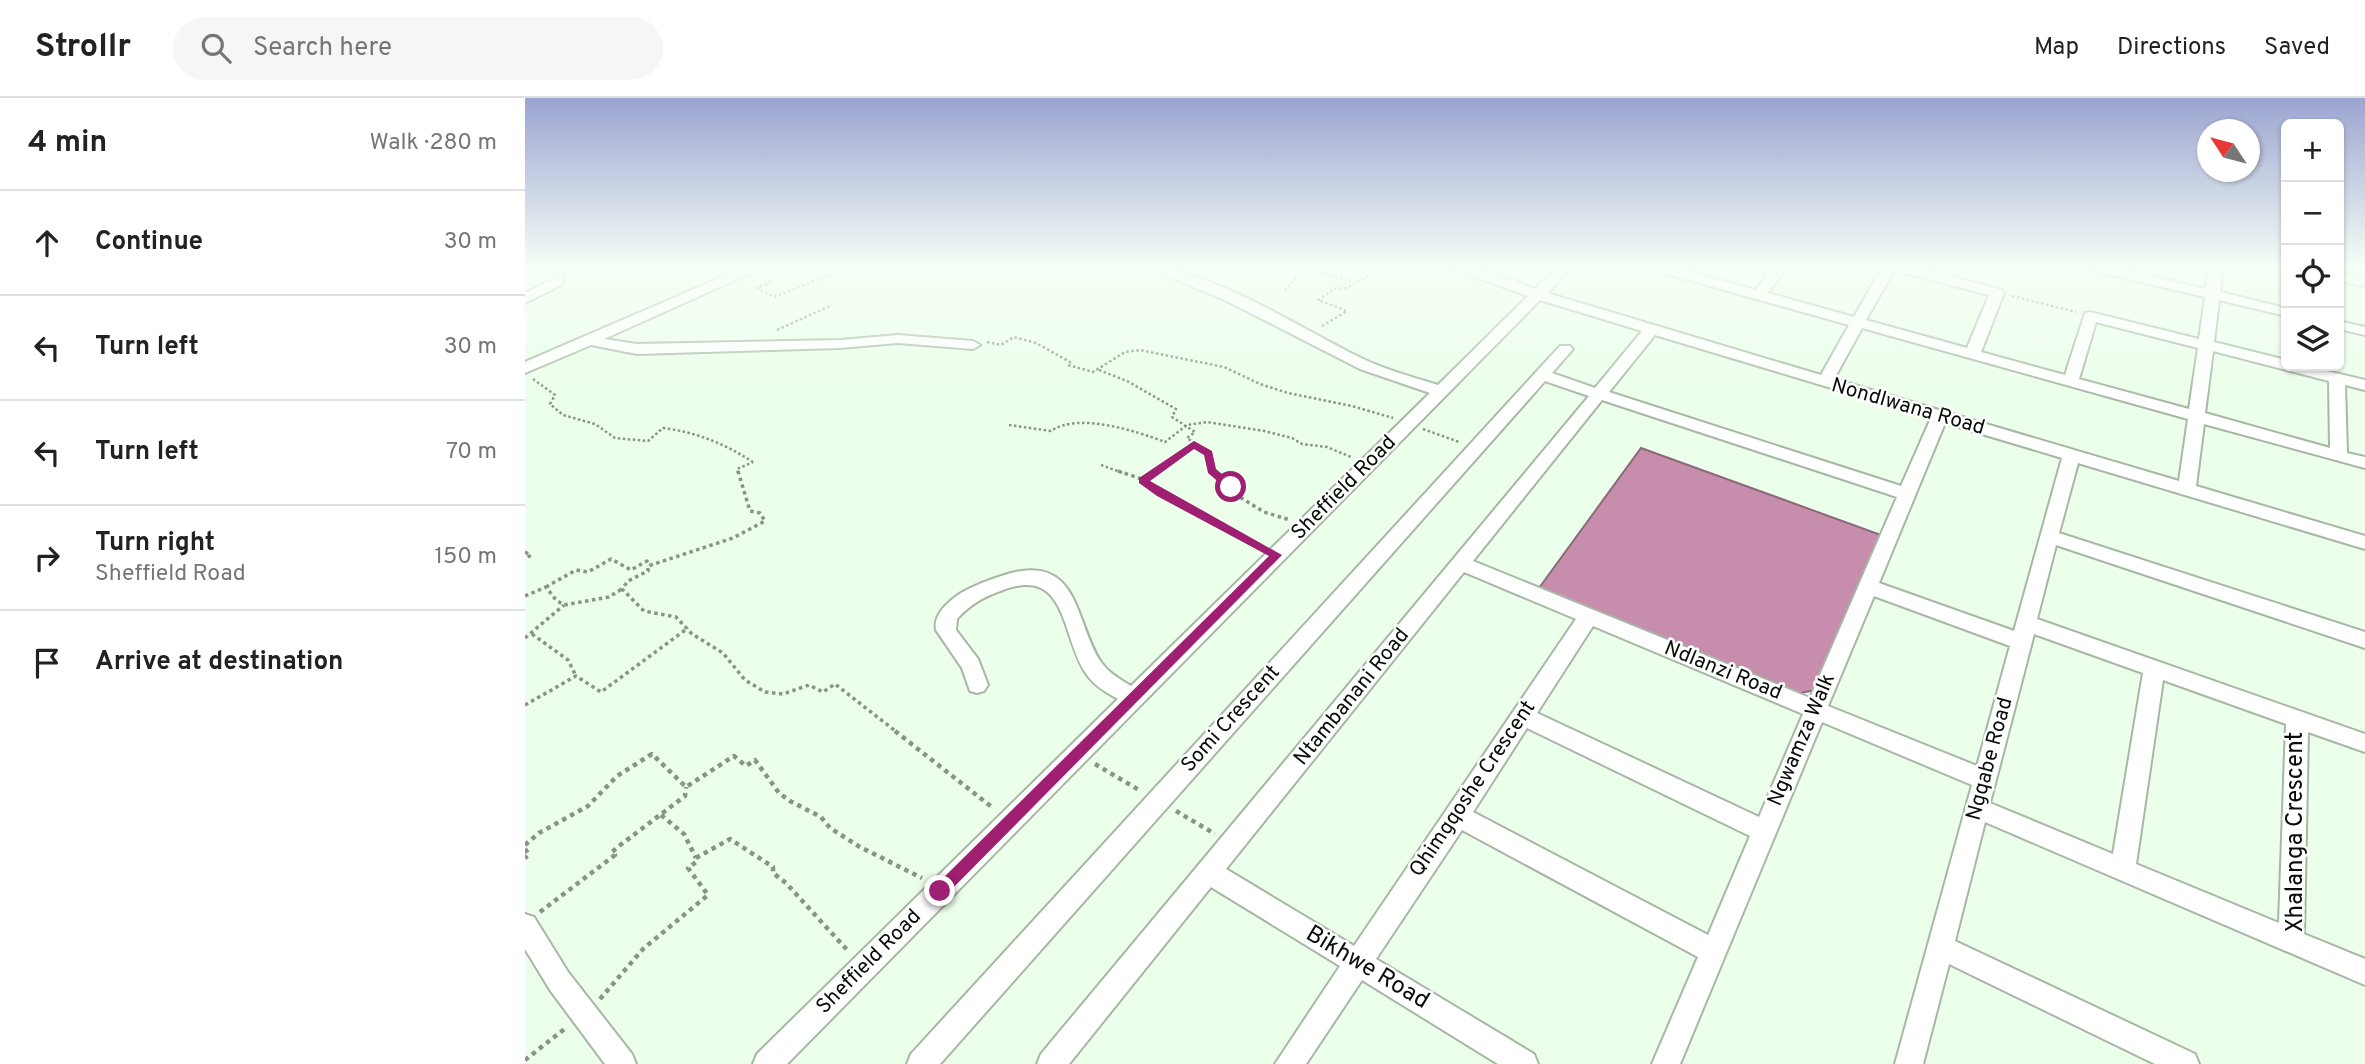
<!DOCTYPE html>
<meta charset="utf-8">
<style>
:root{--surface:#fff;--page:#f6f6f6;--text:#222;--muted:#767676;--line:#e0e0e0}
body{margin:0;font-family:Overpass,sans-serif;background:var(--page);color:var(--text)}
.controls{position:absolute;right:21px;top:21px;display:grid;overflow:hidden;border-radius:10px;box-shadow:0 2px 5px #0004}
.controls button{width:63px;height:63px;display:grid;place-items:center;padding:0;border:0;border-bottom:2px solid var(--line);background:var(--surface);color:var(--text);font:35px sans-serif}
.compass{position:absolute;left:1672px;top:21px;width:63px;height:63px;border-radius:50%;background:var(--surface);box-shadow:0 2px 5px #0004;rotate:306deg}
.stop{position:absolute;width:21px;height:21px;margin:-16px;border:5px solid #9f1f72;border-radius:50%;background:#fff}
.stop.end{background:#9f1f72;border-color:#fff;box-shadow:0 2px 7px #0008}
.list{margin:0;padding:0;list-style:none}
h2{display:flex;justify-content:space-between;align-items:center;height:91px;margin:0;padding:0 28px;font-size:30px}
h2 small{font-size:23px;font-weight:400;color:var(--muted)}
.list li{display:grid;grid-template-columns:46px 1fr auto;gap:21px;align-items:center;box-sizing:border-box;height:105px;padding:0 28px;border-top:2px solid var(--line)}
.list b{display:block;font-size:26px;white-space:nowrap}
.list p{margin:0;font-size:23px;white-space:nowrap;color:var(--muted)}
.list em{font-size:23px;font-style:normal;color:var(--muted)}
.icon{flex:none;width:38px;height:38px;fill:none;stroke:currentColor;stroke-width:2;stroke-linecap:round;stroke-linejoin:round}
.map{position:relative;flex:none;width:1840px;height:966px;overflow:hidden}
header{display:flex;align-items:center;gap:42px;box-sizing:border-box;height:98px;padding:0 35px;background:var(--surface);border-bottom:2px solid var(--line)}
header strong{font-size:33px}
nav{display:flex;gap:38px;margin-inline-start:auto;font-size:24px}
.search{width:490px;height:63px;background:var(--page);display:flex;align-items:center;gap:18px;box-sizing:border-box;padding:0 24px;border-radius:38px;color:var(--muted);font-size:26px}
main{display:flex}
aside{flex:1;background:var(--surface)}
.map>svg:first-child{display:block}
</style>
<header>
<strong>Strollr</strong>
<div class="search"><svg class="icon" aria-label="search" viewBox="0 0 24 24"><circle cx="10" cy="10" r="6"/><path d="M15 15l6 6"/></svg>Search here</div>
<nav><a>Map</a><a>Directions</a><a>Saved</a></nav>
</header>
<main>
<aside>
<h2>4 min<small>Walk · 280 m</small></h2>
<ul class="list">
<li><svg class="icon" aria-label="ahead" viewBox="0 0 24 24"><path d="M12 20V5M6 11l6-6 6 6"/></svg><div><b>Continue</b></div><em>30 m</em></li>
<li><svg class="icon" aria-label="left" viewBox="0 0 24 24"><path d="M17 20v-9H6M10 6l-5 5 5 5"/></svg><div><b>Turn left</b></div><em>30 m</em></li>
<li><svg class="icon" aria-label="left" viewBox="0 0 24 24"><path d="M17 20v-9H6M10 6l-5 5 5 5"/></svg><div><b>Turn left</b></div><em>70 m</em></li>
<li><svg class="icon" aria-label="right" viewBox="0 0 24 24"><path d="M7 20v-9h11M14 6l5 5-5 5"/></svg><div><b>Turn right</b><p>Sheffield Road</p></div><em>150 m</em></li>
<li><svg class="icon" aria-label="arrive" viewBox="0 0 24 24"><path d="M6 21V4h12l-3 4 3 4H6"/></svg><div><b>Arrive at destination</b></div></li>
</ul>
</aside>
<div class="map">
<svg width="1840" height="966" viewBox="0 0 1840 966">
<rect width="100%" height="100%" fill="#ebffea"/>
<path fill="#c78dac" stroke="#8d677a" stroke-width="2" d="M1116 350 1356 437 1290 592 1272 596 1014 490Z"/>
<g fill="none" stroke-linecap="round" stroke-linejoin="round">
<defs>
<g id="minor">
<path d="M220 169H239L79 241 112 246 315 242 373 237 448 243 455 247 448 251 373 245 315 250 112 256 66 247 0 275V264Z"/>
<path d="M620 169C683 169 778 232 836 260 861 272 887 279 913 287L1003 198 922 169C953 169 981 179 1010 191L1032 169H1047L1022 195 1296 277 1324 227 1128 172 1126 169H1148L1231 192 1248 169H1262L1243 195 1329 219 1357 169H1389L1477 192 1479 195 1456 254 1540 277 1560 215 1565 214 1674 241 1680 199 1565 172 1563 169H1588L1681 191 1684 169H1698L1695 194 1761 210V218L1694 202 1689 244 1761 262V268H1781L1840 282V292L1820 287 1822 355 1840 359V370L1679 326 1671 388 1840 438V451L1553 365 1534 435 1840 534V550L1531 447 1512 521 1840 636V654L1783 634 1779 836 1840 861V887L1460 724 1430 843 1670 956 1674 966H1630L1424 866 1398 966H1370L1447 687 1297 624 1155 966H1127L1173 859 937 732 851 861 1009 956 1013 966H973L837 882 781 966H750L815 868 686 789 544 966H512L516 956 1064 298 1020 283 415 966H382L386 956 1035 248H1045L1048 251 1027 275 1070 290 1117 233 1015 202 262 966H228L232 956 593 601C580 594 567 586 560 574 536 536 542 468 478 492 460 498 444 507 432 521L431 532 453 561 463 587 459 593 452 595 445 593 437 570 411 532C408 516 424 503 436 495 452 486 469 480 486 475 553 458 550 521 574 561 581 573 594 581 606 588L905 295 835 271 700 202ZM1369 172 1464 197 1442 250 1341 222ZM1571 224 1673 250 1664 311 1554 281ZM1337 230 1663 321 1654 383 1309 281ZM1130 237 1406 320 1376 388 1084 294ZM1688 253 1804 283 1805 350 1680 315ZM1077 302 1372 399 1285 600 948 463ZM1420 325 1537 360 1489 533 1354 485ZM939 474 1051 521 829 848 701 771ZM1349 498 1485 548 1452 668 1303 608ZM1068 528 1278 616 1234 719 1012 615ZM1509 536 1618 575 1588 756 1465 705ZM1638 582 1761 626 1754 825 1611 766ZM1002 630 1225 738 1183 837 948 714Z"/>
<path d="M1814 175 1840 180V188L1814 183Z"/>
<path d="M33 179 38 180V186L0 205V195Z"/>
<path d="M1814 223 1840 229V237L1814 231Z"/>
<path d="M0 816 9 819 43 874 107 956 111 966H80L25 892 0 851Z"/>
</g>
</defs>
<use href="#minor" stroke="#a6b8a4" stroke-width="4"/>
<g stroke="#879586" stroke-width="2.5" stroke-dasharray="2.5 2.5" stroke-linecap="butt">
<path d="M771 169 826 183"/>
<path d="M239 179 247 184 232 190 249 199 307 176"/>
<path d="M760 193 778 170"/>
<path d="M1487 198 1551 214"/>
<path d="M797 228 822 213 793 202 811 190 819 191 860 169"/>
<path d="M252 232 307 207"/>
<path d="M462 244 476 247 489 239 511 245 545 264 543 267 568 274 600 254 615 252 699 269 735 286 763 295 827 308 868 320"/>
<path d="M574 272 602 283 651 311 647 319 670 334 662 340 684 355 688 375"/>
<path d="M8 281 30 297 25 306 38 317 70 326 90 340 123 343 138 330C171 334 200 346 228 364"/>
<path d="M484 327 526 333C553 314 611 333 640 344L662 327 682 324 739 333 767 340 777 346 802 349 826 359"/>
<path d="M898 331 934 344"/>
<path d="M576 367 598 375"/>
<path d="M213 375 212 371 228 364"/>
<path d="M630 375 669 346"/>
</g>
<g stroke="#879586" stroke-width="3.5" stroke-dasharray="3.5 3.5" stroke-linecap="butt">
<path d="M213 373 225 413 235 415 240 423 208 440 123 468V473L103 483 97 491 119 513 151 519 167 536 198 555 220 582 240 594 258 596 284 587 298 594 310 586 373 635"/>
<path d="M593 373 614 380 636 396 736 448"/>
<path d="M686 373 706 389 705 393 739 414 765 422"/>
<path d="M618 383 632 373"/>
<path d="M0 454 6 457 0 461"/>
<path d="M21 489 51 472 63 474 86 461 106 472 122 463 123 468"/>
<path d="M0 498 21 489 31 502 39 507 84 499 97 491"/>
<path d="M7 536 43 562 51 578"/>
<path d="M0 540 39 507"/>
<path d="M0 607 51 578 76 594 163 530"/>
</g>
<g stroke="#879586" stroke-width="4.5" stroke-dasharray="4.5 4.5" stroke-linecap="butt">
<path d="M370 633 468 710"/>
<path d="M570 666 614 692"/>
<path d="M651 713 690 736"/>
<path d="M136 717 159 736 171 760"/>
<path d="M0 747 14 735 63 708 92 678 127 656 161 689 209 658 221 668 230 662 254 695 265 703 296 719 305 730 335 749 397 780"/>
<path d="M0 751 4 757 0 760"/>
<path d="M15 814 90 757 87 754 94 748 160 698 161 689"/>
<path d="M75 901 118 851 183 797 163 770 171 764V760L205 741 248 769V775L261 785 323 853"/>
<path d="M0 962 42 929"/>
</g>
<use href="#minor" fill="#fff" fill-rule="evenodd"/>
</g>
<linearGradient id="sky" x2="0" y2="1"><stop stop-color="#9ba4d0"/><stop offset="0.56" stop-color="#f6fff6"/><stop offset="1" stop-color="#f6fff6" stop-opacity="0"/></linearGradient>
<rect width="1840" height="304" fill="url(#sky)"/>
<path fill="#9f1f72" d="M669 343 687 353 691 371 710 387V392H703L683 375 679 357 669 351 625 383 757 457 421 797H410L408 793 410 788 744 458 632 398 614 385V380Z"/>
<g text-anchor="middle" dominant-baseline="central" stroke-width="5" stroke-linejoin="round" paint-order="stroke">
<g font-size="21" fill="#070d07" stroke="#fff">
<text transform="translate(1383 309) rotate(16)">Nondlwana Road</text>
<text transform="translate(819 390) rotate(-45)">Sheffield Road</text>
<text transform="translate(1198 573) rotate(22)">Ndlanzi Road</text>
<text transform="translate(827 599) rotate(-51)">Ntambanani Road</text>
<text transform="translate(706 621) rotate(-48)">Somi Crescent</text>
<text transform="translate(1277 642) rotate(-67)">Ngwamza Walk</text>
<text transform="translate(1465 661) rotate(-75)">Ngqabe Road</text>
<text transform="translate(948 691) rotate(-56)">Qhimgqoshe Crescent</text>
<text transform="translate(344 864) rotate(-45)">Sheffield Road</text>
</g>
<g font-size="24" fill="#070d07" stroke="#fff">
<text transform="translate(1771 734) rotate(-90)">Xhalanga Crescent</text>
<text transform="translate(842 870) rotate(31)">Bikhwe Road</text>
</g>
</g>
</svg>
<div class="controls">
<button>+</button>
<button>−</button>
<button><svg class="icon" aria-label="locate" viewBox="0 0 24 24"><circle cx="12" cy="12" r="6"/><path d="M12 2v4M12 18v4M2 12h4M18 12h4"/></svg></button>
<button><svg class="icon" aria-label="layers" viewBox="0 0 24 24"><path d="M12 4l9 5-9 5-9-5zM3 14l9 5 9-5"/></svg></button>
</div>
<svg class="compass" viewBox="-18 -18 36 36"><path d="M0-13l5 13h-10z" fill="#e53935"/><path d="M0 13l5-13h-10z" fill="#767676"/></svg>
<div class="stop" style="left:706px;top:389px"></div>
<div class="stop end" style="left:415px;top:793px"></div>
</div>
</main>
